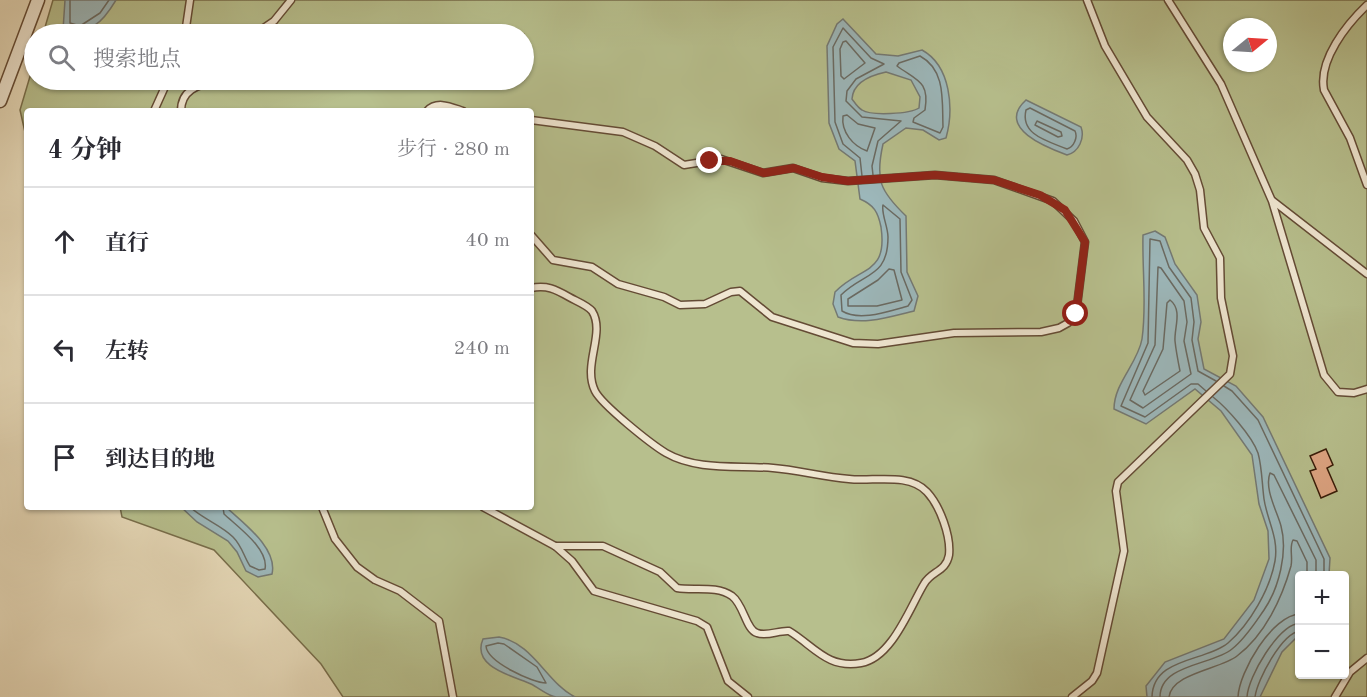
<!DOCTYPE html>
<html lang="zh">
<meta charset="utf-8">
<style>
:root{--surface:#fff;--page:#f2f2f3;--text:#2b2b33;--muted:#7c7c81;--line:#e1e1e2}
body{margin:0;font-family:"Old Standard TT","Noto Serif SC",serif;background:var(--page);color:var(--text)}
.controls{position:absolute;right:18px;bottom:18px;display:grid;overflow:hidden;border-radius:6px;box-shadow:0 2px 4px #0004}
.controls button{width:54px;height:54px;display:grid;place-items:center;padding:0;border:0;border-bottom:2px solid var(--line);background:var(--surface);color:var(--text);font:30px sans-serif}
.compass{position:absolute;left:1223px;top:18px;width:54px;height:54px;border-radius:50%;background:var(--surface);box-shadow:0 2px 4px #0004;rotate:72deg}
.stop{position:absolute;width:18px;height:18px;margin:-14px;border:4px solid #8f2418;border-radius:50%;background:#fff}
.stop.end{background:#8f2418;border-color:#fff;box-shadow:0 2px 6px #0008}
.list{margin:0;padding:0;list-style:none}
h2{display:flex;justify-content:space-between;align-items:center;height:78px;margin:0;padding:0 24px;font-size:26px}
h2 small{font-size:20px;font-weight:400;color:var(--muted)}
.list li{display:grid;grid-template-columns:39px 1fr auto;gap:18px;align-items:center;box-sizing:border-box;height:108px;padding:0 24px;border-top:2px solid var(--line)}
.list b{display:block;font-size:22px;white-space:nowrap}
.list em{font-size:20px;font-style:normal;color:var(--muted)}
.icon{flex:none;width:33px;height:33px;fill:none;stroke:currentColor;stroke-width:2;stroke-linecap:round;stroke-linejoin:round}
.map{position:relative;flex:none;width:1367px;height:697px;overflow:hidden}
.search{position:absolute;background:var(--surface);box-shadow:0 2px 4px #0004;left:24px;top:24px;width:510px;height:66px;display:flex;align-items:center;gap:15px;box-sizing:border-box;padding:0 21px;border-radius:33px;color:var(--muted);font-size:22px}
.panel{position:absolute;background:var(--surface);box-shadow:0 2px 4px #0004;left:24px;top:108px;width:510px;height:402px;border-radius:6px}
.map>svg:first-child{display:block}
</style>
<div class="map">
<svg width="1367" height="697" viewBox="0 0 1367 697">
<rect width="100%" height="100%" fill="#e6d9b8"/>
<filter id="stains"><feTurbulence type="fractalNoise" baseFrequency=".00333" numOctaves="4"/><feColorMatrix values="0 0 0 0 .2 0 0 0 0 .09 0 0 0 0 .02 0 0 0 .5 -.17"/></filter>
<radialGradient id="worn" r=".72"><stop offset=".6" stop-color="#630" stop-opacity="0"/><stop offset="1" stop-color="#630" stop-opacity=".3"/></radialGradient>
<path fill="#b7bf8d" stroke="#786e4b" stroke-width="1.5" fill-rule="evenodd" d="M53 0H1367V697H343L321 664 214 550 122 517 120 507H531V111H27V141L20 110 34 63V80H524V34H43ZM1232 27H1268V63H1232ZM1300 576H1344V674H1300Z"/>
<g fill="#9cb7ba" stroke="#747973" stroke-width="1.5" fill-rule="evenodd">
<path d="M65 0H116C101 25 92 32 63 30Z"/>
<path d="M843 19 876 54 898 56 922 50C951 66 954 109 946 138L939 140 923 130 906 128 883 144C875 180 880 191 906 216L907 272 918 296 914 311C889 317 863 326 838 317L833 304 835 292C860 266 888 275 881 227 878 212 874 205 860 199L855 161 839 149 829 123 827 46 837 24ZM886 72 911 80 920 97 919 108C910 114 871 116 862 110 858 108 855 103 852 99 853 82 872 75 886 72Z"/>
<path d="M1026 100 1081 127C1085 138 1079 152 1067 155 1048 148 995 128 1026 100Z"/>
<path d="M1155 231 1165 237 1175 264 1197 295 1201 322 1198 339 1204 369 1236 386 1263 417 1330 558 1329 575 1300 576 1299 635 1282 652 1260 697H1147L1146 686 1165 662 1224 639 1254 600 1269 559 1268 531 1259 504 1252 455 1221 411 1195 389 1146 424 1114 409C1114 383 1138 363 1142 339 1147 305 1142 270 1143 235Z"/>
<path d="M181 507H226C243 523 278 548 272 574L258 577 246 571 237 552 228 541 197 522Z"/>
<path d="M499 637C533 643 547 683 575 697 569 697 562 697 556 697 548 696 539 688 531 684 513 676 471 667 483 639Z"/>
</g>
<g fill="none" stroke-linecap="round" stroke-linejoin="round">
<g stroke="#6a6a62" stroke-width="1.5">
<path d="M70 0V23L80 26 100 13 109 0"/>
<path d="M846 41 865 63 844 79 841 76 840 49 843 42Z"/>
<path d="M920 56C946 70 942 101 943 127L940 133 913 122 914 118 925 110C930 81 916 80 897 66L899 63Z"/>
<path d="M1030 108 1075 131C1078 137 1074 147 1067 149 1048 141 1020 135 1026 110Z"/>
<path d="M847 115 858 124 875 128 867 151C853 146 841 132 843 116Z"/>
<path d="M1037 121 1061 132 1062 136 1058 137 1035 125Z"/>
<path d="M862 176 860 158 843 144 835 122 833 47 843 28 871 58 884 64 856 79 847 91 846 101 862 117 901 121 878 141 872 166 873 175"/>
<path d="M883 205 900 219 901 272 912 300 908 306C889 311 860 322 842 311L841 295C864 272 888 278 888 237 888 227 881 213 883 205Z"/>
<path d="M1158 267 1161 268 1184 301 1187 322 1184 341 1191 374 1143 408 1130 400 1155 345Z"/>
<path d="M889 269 894 270 902 300 877 306H848V299L878 280Z"/>
<path d="M1170 300C1183 310 1174 328 1175 341 1176 351 1178 361 1180 371L1145 395 1143 391 1163 349 1167 303Z"/>
<path d="M1224 386 1232 391 1258 420 1324 559V576"/>
<path d="M1206 391 1198 384H1191L1145 417 1121 406 1148 343 1150 239 1160 241 1169 267 1191 298 1194 322 1192 340 1198 371 1216 381"/>
<path d="M190 507C203 519 221 525 233 537 242 546 244 557 250 566L259 570 265 569C269 549 238 527 224 514L223 507"/>
<path d="M498 643 504 644 537 667 546 683C533 683 487 662 486 646Z"/>
<path d="M1152 697C1153 657 1205 662 1228 643 1250 624 1270 589 1275 561 1279 538 1267 520 1264 499 1262 484 1262 467 1258 453 1252 436 1227 408 1213 397"/>
<path d="M1160 697C1160 664 1213 665 1232 649 1245 639 1255 623 1264 610 1279 588 1288 552 1281 526 1277 511 1264 489 1270 473L1274 475 1316 560V576"/>
<path d="M1169 697C1172 673 1221 669 1237 656 1265 635 1282 598 1291 566 1293 557 1289 547 1293 540L1297 541 1307 562V576"/>
<path d="M1238 697C1239 672 1272 615 1300 614"/>
<path d="M1247 697C1248 677 1278 625 1300 623"/>
<path d="M1255 697C1257 680 1282 633 1300 631"/>
</g>
</g>
<path fill="#dea583" stroke="#381c09" stroke-width="1.5" d="M1326 449 1333 465 1327 468 1337 491 1321 498 1310 471 1316 469 1310 456Z"/>
<g fill="none" stroke-linecap="round" stroke-linejoin="round">
<defs>
<g id="service">
<path d="M1168 0 1221 84 1272 201 1324 375 1338 392 1354 393 1367 389"/>
<path d="M1367 5C1347 24 1318 60 1324 90L1350 138 1367 185"/>
<path d="M185 34 190 0"/>
<path d="M255 34 274 21 291 0"/>
<path d="M154 111 168 80"/>
<path d="M181 111C181 89 199 85 217 80"/>
<path d="M427 111C437 100 451 107 463 111"/>
<path d="M531 120 623 132 655 146 684 165 721 159 763 173 793 168 822 178 848 181 935 175 994 180 1053 201 1074 221 1085 242 1076 314 1068 323 1059 328 1041 332 954 333 878 344 853 343 772 317 740 291 731 292 705 304 680 305 664 297 618 284 592 267 553 260 531 235"/>
<path d="M1273 201 1367 274"/>
<path d="M531 288C547 285 555 289 569 297 576 301 587 305 592 311 606 333 582 365 595 391 602 405 651 444 666 453 697 471 738 465 773 468 798 470 823 477 849 479 872 482 909 472 927 492 940 506 951 536 949 555 946 572 931 571 924 584 910 607 892 658 861 663 827 669 814 646 789 631 779 630 767 637 757 633 746 630 744 605 732 596 716 585 695 591 677 588L660 572 603 546H555"/>
<path d="M322 507 335 539 357 567 375 580 400 591 439 621 453 697"/>
<path d="M483 507 555 546 572 561 594 591 697 621 707 627 728 681 748 697"/>
<path d="M1072 697 1092 681 1097 673 1124 551 1116 491 1118 482 1230 374 1233 356 1221 298 1220 258 1204 228 1200 190 1195 174 1187 160 1147 117 1105 46 1087 0"/>
<path d="M1335 697 1350 672 1367 658"/>
</g>
<path id="minor" d="M0 101 38 0"/>
</defs>
<use href="#service" stroke="#644b35" stroke-width="9"/>
<use href="#minor" stroke="#644b35" stroke-width="15"/>
<use href="#service" stroke="#efe6d1" stroke-width="6"/>
<use href="#minor" stroke="#efe6d1" stroke-width="12"/>
</g>
<g fill="none" stroke-linecap="round" stroke-linejoin="round">
<path stroke="#8f2418" stroke-width="8" d="M710 161H730L764 173 794 168 822 177 848 181 935 175 994 180 1040 195 1065 210 1085 242 1076 314"/>
</g>
<rect width="100%" height="100%" filter="url(#stains)"/>
<rect width="100%" height="100%" fill="url(#worn)"/>
</svg>
<div class="controls">
<button>+</button>
<button>−</button>
</div>
<svg class="compass" viewBox="-18 -18 36 36"><path d="M0-13l5 13h-10z" fill="#e53935"/><path d="M0 13l5-13h-10z" fill="#7c7c81"/></svg>
<div class="stop" style="left:1076px;top:314px"></div>
<div class="stop end" style="left:710px;top:161px"></div>
<div class="search"><svg class="icon" aria-label="search" viewBox="0 0 24 24"><circle cx="10" cy="10" r="6"/><path d="M15 15l6 6"/></svg>搜索地点</div>
<section class="panel">
<h2>4 分钟<small>步行 · 280 m</small></h2>
<ul class="list">
<li><svg class="icon" aria-label="ahead" viewBox="0 0 24 24"><path d="M12 20V5M6 11l6-6 6 6"/></svg><div><b>直行</b></div><em>40 m</em></li>
<li><svg class="icon" aria-label="left" viewBox="0 0 24 24"><path d="M17 20v-9H6M10 6l-5 5 5 5"/></svg><div><b>左转</b></div><em>240 m</em></li>
<li><svg class="icon" aria-label="arrive" viewBox="0 0 24 24"><path d="M6 21V4h12l-3 4 3 4H6"/></svg><div><b>到达目的地</b></div></li>
</ul>
</section>
</div>
